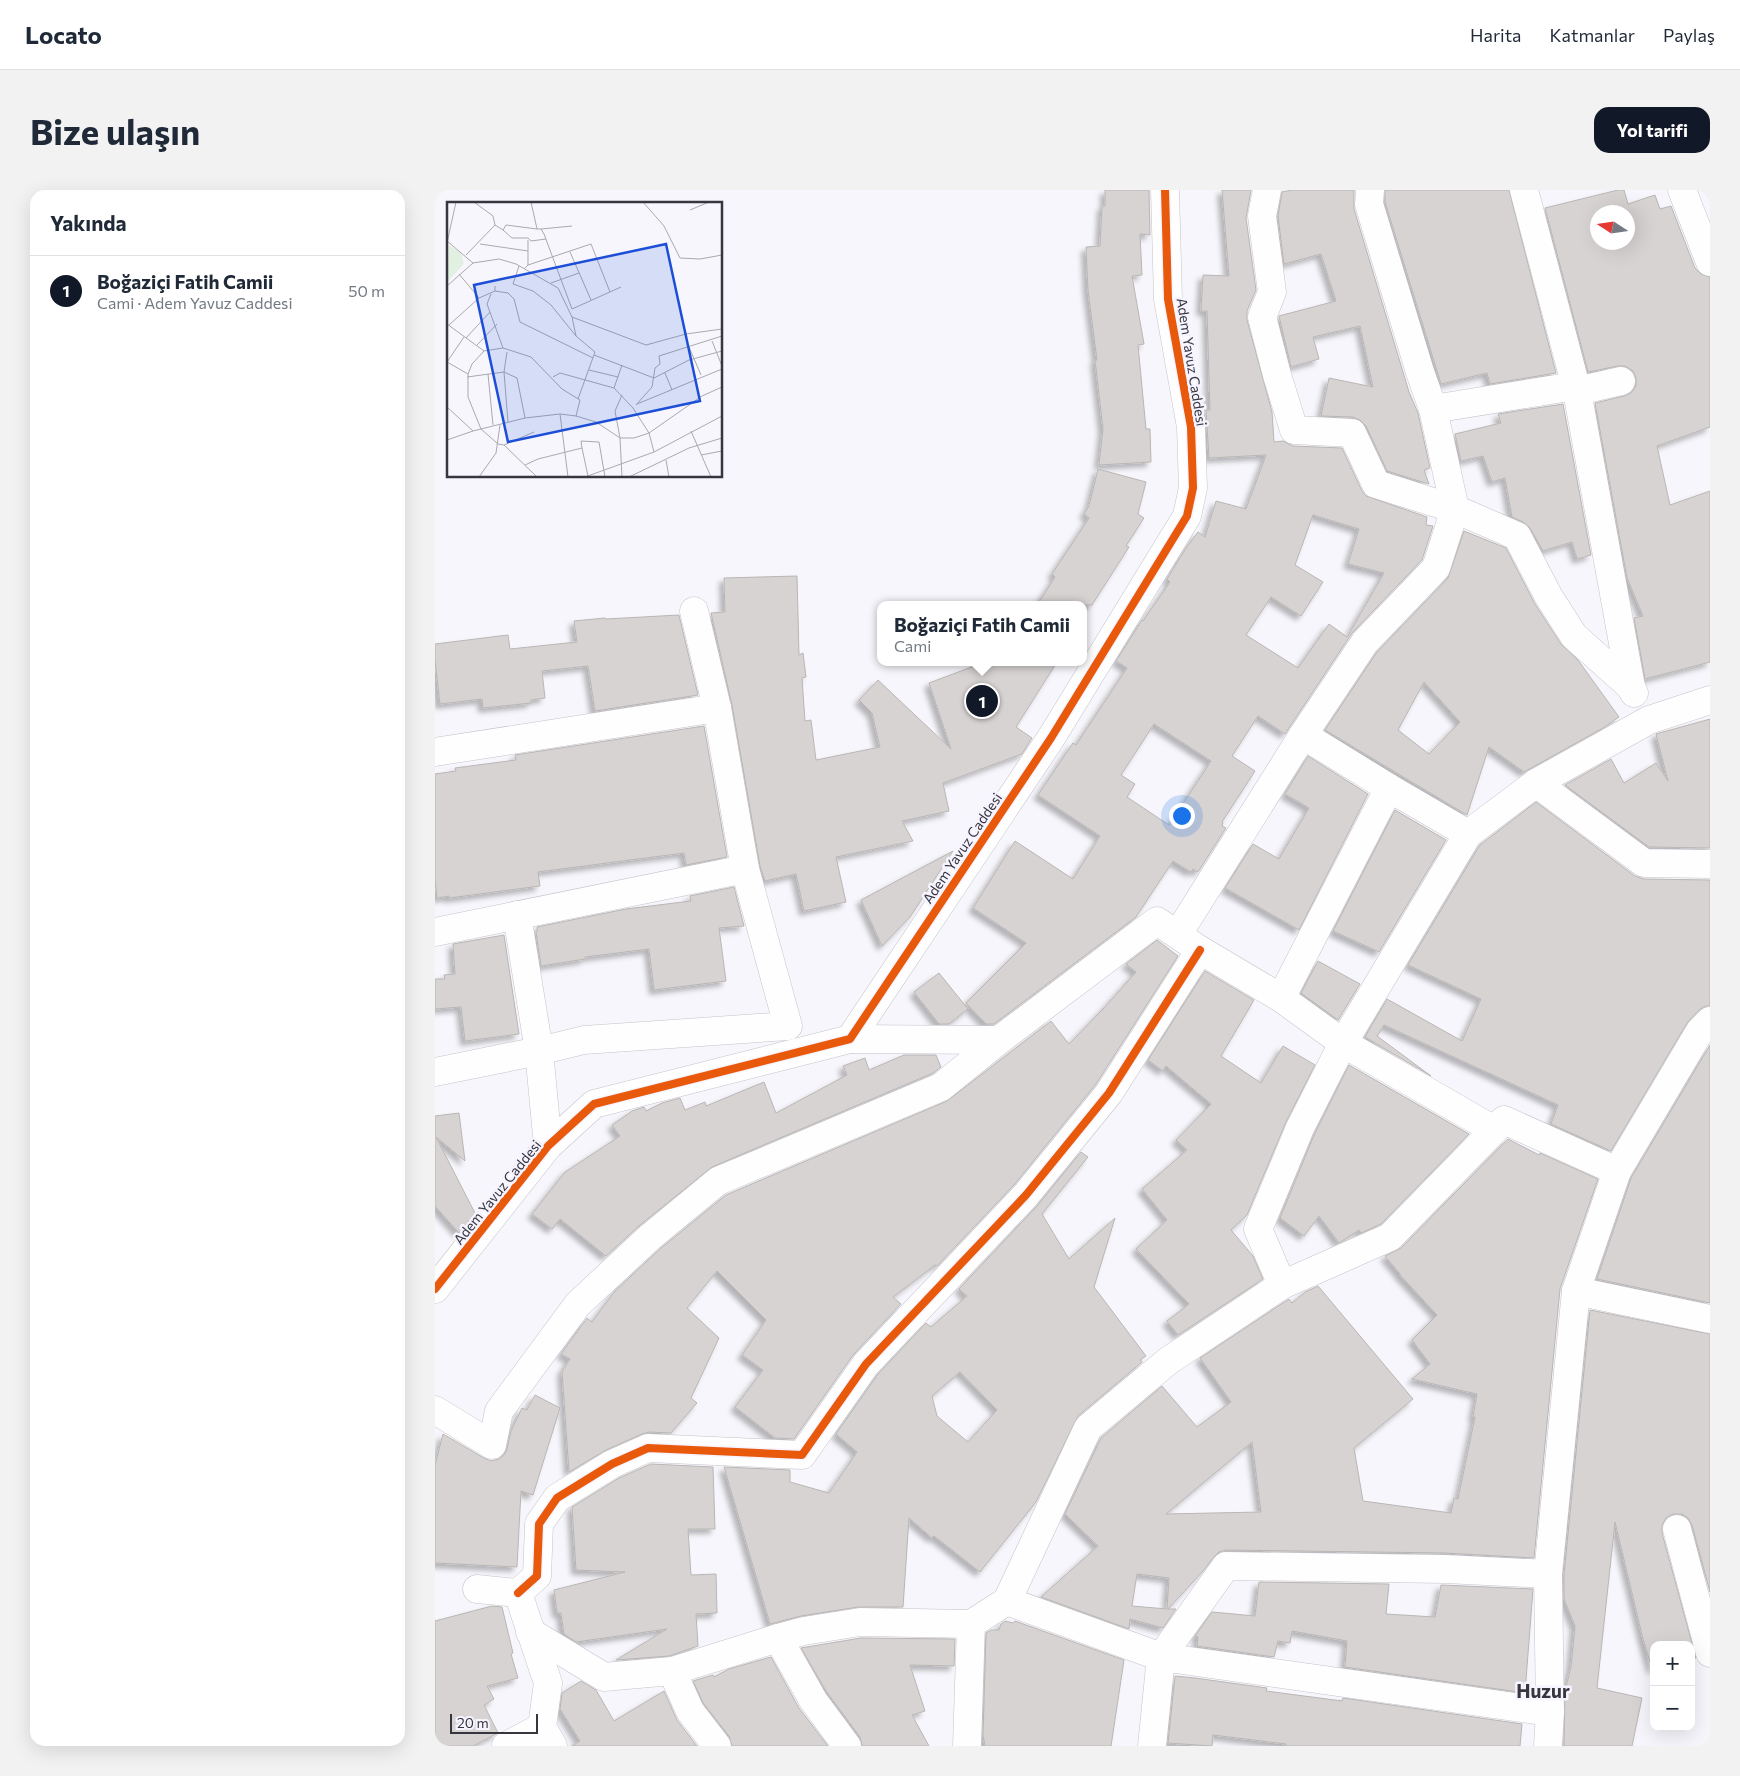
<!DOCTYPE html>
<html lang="tr">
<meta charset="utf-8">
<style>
:root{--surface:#fff;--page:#f2f2f3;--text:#1f2937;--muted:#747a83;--line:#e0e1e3;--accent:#111827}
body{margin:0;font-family:Commissioner,sans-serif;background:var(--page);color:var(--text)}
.controls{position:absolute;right:15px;bottom:15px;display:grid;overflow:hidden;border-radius:10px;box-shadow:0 5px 20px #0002}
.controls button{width:45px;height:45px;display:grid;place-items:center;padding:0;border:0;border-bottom:1px solid var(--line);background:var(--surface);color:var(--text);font:25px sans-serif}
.compass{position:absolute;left:1155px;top:15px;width:45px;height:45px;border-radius:50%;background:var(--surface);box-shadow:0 5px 20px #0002;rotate:282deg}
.scale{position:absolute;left:15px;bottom:12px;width:88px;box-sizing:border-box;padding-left:5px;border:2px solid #37353e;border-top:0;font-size:14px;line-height:18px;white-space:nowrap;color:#37353e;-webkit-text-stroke:4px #f6f4fe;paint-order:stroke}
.you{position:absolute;left:746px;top:625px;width:18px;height:18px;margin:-12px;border:4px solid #fff;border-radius:50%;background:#1a73e8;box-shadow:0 0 0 8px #1a73e833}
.badge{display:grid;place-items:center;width:32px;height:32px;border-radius:50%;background:var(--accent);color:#fff;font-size:16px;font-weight:700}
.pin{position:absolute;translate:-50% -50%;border:2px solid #fff;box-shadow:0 1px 5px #0006}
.popup{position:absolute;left:442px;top:411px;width:210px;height:65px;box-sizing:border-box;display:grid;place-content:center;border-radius:10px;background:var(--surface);filter:drop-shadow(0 1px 4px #0005);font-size:16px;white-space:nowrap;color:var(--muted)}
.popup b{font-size:19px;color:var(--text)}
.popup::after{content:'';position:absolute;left:50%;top:100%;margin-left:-10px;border:10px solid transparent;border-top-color:var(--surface)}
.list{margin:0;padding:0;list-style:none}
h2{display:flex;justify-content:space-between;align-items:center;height:65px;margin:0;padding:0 20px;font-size:21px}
h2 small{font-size:16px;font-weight:400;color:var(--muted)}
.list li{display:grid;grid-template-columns:32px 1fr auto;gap:15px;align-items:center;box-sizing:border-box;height:70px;padding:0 20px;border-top:1px solid var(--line)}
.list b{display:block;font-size:19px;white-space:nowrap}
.list p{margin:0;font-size:16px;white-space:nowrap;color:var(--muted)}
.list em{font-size:16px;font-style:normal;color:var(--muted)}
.map{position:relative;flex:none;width:1275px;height:1556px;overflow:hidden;border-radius:15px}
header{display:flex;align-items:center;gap:30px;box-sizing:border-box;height:70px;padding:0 25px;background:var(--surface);border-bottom:1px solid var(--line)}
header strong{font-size:24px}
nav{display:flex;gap:28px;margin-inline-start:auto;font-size:18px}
.intro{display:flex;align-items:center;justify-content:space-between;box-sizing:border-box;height:120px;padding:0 30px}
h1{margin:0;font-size:35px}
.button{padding:12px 22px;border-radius:15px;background:var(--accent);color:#fff;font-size:18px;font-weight:700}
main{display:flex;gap:30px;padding:0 30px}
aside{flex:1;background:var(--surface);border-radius:15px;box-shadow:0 5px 20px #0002}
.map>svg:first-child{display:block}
</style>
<header>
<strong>Locato</strong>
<nav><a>Harita</a><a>Katmanlar</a><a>Paylaş</a></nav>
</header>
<div class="intro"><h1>Bize ulaşın</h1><a class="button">Yol tarifi</a></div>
<main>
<aside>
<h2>Yakında<small></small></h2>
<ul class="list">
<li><span class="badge">1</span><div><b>Boğaziçi Fatih Camii</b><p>Cami · Adem Yavuz Caddesi</p></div><em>50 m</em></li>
</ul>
</aside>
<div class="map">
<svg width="1275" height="1556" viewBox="0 0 1275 1556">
<defs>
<filter id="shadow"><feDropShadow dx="-4.5" dy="4.5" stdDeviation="2.5" flood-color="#0004"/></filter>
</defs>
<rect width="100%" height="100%" fill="#f7f6fc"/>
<g fill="#d7d3d2" stroke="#b9b6b4" fill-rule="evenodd" filter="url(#shadow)">
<path d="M670 0H714L715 45 705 44 707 85 697 86 709 154 703 155 711 239H715L716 272 664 275 668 239 660 170H662L653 100 651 57 665 56 667 16H670Z"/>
<path d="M787 0H816L811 28 821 100 812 121V130L837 222 839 252 848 251 858 256 907 258 927 301 931 306 992 327 991 335 998 336 987 370 917 443 850 544 823 526 797 566 820 581 787 632 788 633 787 636 791 638 763 682 758 679 756 682 738 671 701 727 559 834H551L531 813 591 753 538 718 580 651 638 689 665 646 603 605 638 553 641 555 692 478 681 471 707 430 708 431 735 392 732 389 751 358 763 342 770 347 781 311 811 319 831 265 774 268 771 220H775L772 121H766L768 85 794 86ZM878 325 924 339 913 374 949 383 912 447 894 434 863 478 811 445 836 407 866 426 888 392 860 375ZM719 534 776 571 734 635 692 607 700 594 686 585Z"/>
<path d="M857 0H919V19L974 202 983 223 995 278 989 280 994 294 952 281 931 236 925 230 918 227 886 226 894 188 938 197 925 136 878 147 884 169 856 177 844 126 901 111 886 64 849 74 843 26 847 2Z"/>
<path d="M950 0H1074L1121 183 1055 194 1052 183 1006 194 950 12Z"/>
<path d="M1183 0H1189L1193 14 1220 5 1225 19 1236 16 1260 78 1266 84 1275 87V237L1222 256 1235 315 1275 301V472L1210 489 1199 428 1208 426 1192 388 1160 213 1189 206 1196 203 1201 196V188L1198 181 1190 176H1183L1153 182 1110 18ZM1162 22H1192V52H1162Z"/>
<path d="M1128 214 1156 365 1142 369 1137 352 1108 361 1095 338 1088 332 1077 327 1070 288 1057 292 1048 266 1026 271 1020 244 1066 233 1063 224Z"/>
<path d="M663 279 711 292 703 324 709 328 691 356 694 357 657 415H602L620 387 617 384 654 328 649 324 654 316Z"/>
<path d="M1029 341 1071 358 1100 414 1126 454 1143 470 1184 527 1168 538 1089 582 1054 557 1032 625 890 540 942 462 1013 388ZM989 492 1025 532 994 564 963 540Z"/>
<path d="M362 386 364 465 368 463 371 487 367 488 370 531 376 530 381 570 445 557 437 523 424 510 443 490 516 559 494 493 550 472H622L581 537 597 548 587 564 508 593 514 621 467 631 478 651 401 667 411 712 369 721 361 684 330 691 325 676 297 515 276 423 290 422 289 388Z"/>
<path d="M244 425 263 505 160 521 153 476 107 481 110 508 96 510V513L48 518 47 509 5 514 0 470V454L73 445 75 459 142 452 139 431 170 428 171 429Z"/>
<path d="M1275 529V658L1214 657 1130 595 1176 569 1189 593 1221 573 1233 591 1221 544Z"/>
<path d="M269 536 292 667 251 675 249 663 103 682 105 696 14 708V706L2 708 0 689V584L21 581 20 578 81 570 80 565Z"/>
<path d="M873 566 933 604 864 740 790 698 818 654 844 669 874 618 850 604Z"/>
<path d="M1101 612 1200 686 1209 689 1275 690V816H1270L1264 820 1252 833 1176 961 1116 934 1123 915 949 835 942 846 996 886 930 847 952 809 1027 851 1046 809 973 775 1045 655Z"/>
<path d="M960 620 1011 650 944 762 898 741Z"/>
<path d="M518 661 475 727 447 756 426 710Z"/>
<path d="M299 697 309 736 284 738 291 791 219 800 214 759 150 767V769L106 776 101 742H102V737L191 719 256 711 255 706Z"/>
<path d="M69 745 84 844 30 851 26 817 0 819V789H10L9 785 20 784 18 754Z"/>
<path d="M722 750 743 766 661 894 579 995 502 1076 500 1075 458 1107 466 1114 418 1165 359 1249 340 1248 300 1217 328 1180 307 1165 331 1130 282 1081 252 1118 284 1148 256 1208 262 1213 236 1243 214 1242 207 1244 171 1260 134 1282 127 1181 135 1169 126 1164 152 1128 157 1132 180 1101 225 1059 291 1005 512 911 616 831 634 854 669 818 701 782 691 774Z"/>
<path d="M883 771 925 794 903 830 866 803Z"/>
<path d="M770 781 819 810 786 866 826 893 848 856 880 875 851 932 812 1025 796 1040 818 1066 828 1089 743 1145 732 1131 754 1114 701 1059 732 1030 707 999 752 960 741 950 776 914 731 876 728 881 713 870Z"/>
<path d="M504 783 533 819 514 834H504L479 802Z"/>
<path d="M1275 855V1113L1162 1089 1196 988Z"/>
<path d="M469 865H501L506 877 498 883 277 977 205 1035 171 1066 125 1029 117 1039 97 1024 130 982 185 946 177 935 197 921 209 917 211 921 227 913 245 908 250 920 270 912 271 916 329 892 341 923 412 885 408 876 430 868 434 880Z"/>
<path d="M914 875 1034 944 946 1034 926 1043 924 1040 904 1053 884 1026 869 1046 845 1028 879 945Z"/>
<path d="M24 923 30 971 1 947 40 1023 24 1043 0 1016V926Z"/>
<path d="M1073 949 1104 965 1105 963 1163 989 1125 1099 1099 1368 1010 1363 791 1360 784 1362 779 1367 768 1381 733 1419H741L728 1438 695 1429 694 1439 606 1407 663 1356 630 1324 666 1248 727 1196 762 1237 796 1212 765 1168 854 1109 857 1113 870 1102 883 1096 978 1209 919 1258 928 1311 1016 1323 1019 1308 1023 1309 1040 1227H1038L1042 1204 977 1189 995 1174 977 1150 1002 1125 965 1085V1084L950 1066 966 1058ZM817 1252 826 1322 731 1324ZM702 1384 734 1388 732 1419 697 1416Z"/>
<path d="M646 962 653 967 607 1024 634 1069 680 1028 659 1097 711 1166 705 1170 707 1172 643 1226 601 1312 545 1382 499 1346 497 1348 474 1328 468 1417H423L366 1426 335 1434 289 1277 355 1280V1292L394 1303 422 1262 401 1244 443 1184 491 1133 496 1137 532 1106 524 1099 602 1016ZM525 1182 562 1220 533 1252 502 1226 497 1206Z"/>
<path d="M1155 1120 1275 1144V1402L1257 1335 1253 1328 1247 1324H1238L1231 1328 1227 1335V1343L1261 1468 1256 1469V1455H1219V1479H1217L1208 1449 1180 1332 1162 1498 1207 1508 1197 1556H1129L1130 1501 1136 1477 1140 1436 1129 1409V1385Z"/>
<path d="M100 1205 125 1218 98 1305 86 1301 82 1377 0 1373V1275L8 1244 49 1268 56 1271 64 1269 69 1265 72 1259 76 1241 87 1218 92 1220Z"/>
<path d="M216 1274 278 1277 280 1339H253L256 1385 281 1384 282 1423 261 1424 263 1456 234 1466 181 1470 232 1439 141 1452 129 1444 126 1423H122L119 1400 190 1382 141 1380 137 1317 184 1288Z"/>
<path d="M824 1392 954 1394 951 1424 1000 1427 1006 1395 1098 1399 1090 1503 910 1477 912 1451 857 1441 855 1453 843 1451 839 1467 762 1456 763 1447 760 1446 777 1422 820 1426Z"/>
<path d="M57 1416 67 1417 78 1463 76 1464 83 1488 52 1496 59 1509 49 1515 63 1543 38 1556H0V1431Z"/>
<path d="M570 1431 578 1433 580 1431 689 1470 676 1556H550L548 1545 551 1443 556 1440H564L566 1434Z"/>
<path d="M426 1448 520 1449 519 1476 475 1475 490 1521 477 1525 494 1556H427L425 1547 391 1501 366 1458Z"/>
<path d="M336 1467 364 1518 393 1556H297L294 1546 268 1513 258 1491 278 1485 279 1487 294 1479Z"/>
<path d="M740 1486 760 1488 832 1498 831 1501 907 1511 908 1508 1087 1534 1085 1556H851V1554L778 1545 777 1556 733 1553Z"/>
<path d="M146 1491 161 1500 179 1531 229 1501 242 1530 262 1556H137L145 1551 125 1519 127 1503Z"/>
</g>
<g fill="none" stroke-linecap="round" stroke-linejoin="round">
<defs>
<g id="minor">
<path d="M832 0 827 26 837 102 827 127 842 185 859 240 917 243 941 294 1020 319 1082 346 1114 407 1139 446 1196 497"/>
<path d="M1089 0 1142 201 1196 497 1199 503"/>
<path d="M1247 0 1275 72"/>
<path d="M1142 201 1186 191"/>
<path d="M998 219 1140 196"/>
<path d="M868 545 954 598 1033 644"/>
<path d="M0 562 282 518"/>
<path d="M1101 593 1209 673 1275 674"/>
<path d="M82 725 104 861 113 956"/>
<path d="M0 742 310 679"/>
<path d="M743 744 868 545 930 452 1001 378 1020 319 998 219 985 182 934 14 935 0"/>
<path d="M846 808 954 598"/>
<path d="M415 849 564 850 722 731 765 760 846 808 908 853 1059 940"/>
<path d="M0 882 104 861 149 850 353 836 310 679 282 518 259 421"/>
<path d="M847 1095 823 1039 865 938 908 853 1033 644 1101 593 1214 530 1275 510"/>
<path d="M0 1099 113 956 159 914 415 849 616 548 752 326 758 298 756 237 733 109 730 0"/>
<path d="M1141 1101 1275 1129"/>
<path d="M0 1220 57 1255 64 1221 143 1114 215 1047 283 991 506 897 564 850"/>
<path d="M1242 1339 1275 1463"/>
<path d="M42 1399 83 1403 113 1493 107 1537 118 1556"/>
<path d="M83 1403 102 1386 104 1334 122 1308 177 1274 213 1258 367 1265 431 1174 591 1005 674 903 765 760"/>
<path d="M572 1411 726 1467 1115 1522"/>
<path d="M95 1442 169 1487 237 1481 343 1448 369 1441 425 1432 536 1434"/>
<path d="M343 1448 378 1510 412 1556"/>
<path d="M237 1481 255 1521 282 1556"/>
<path d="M71 1556 107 1537"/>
<path d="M532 1556 536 1434 572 1411 653 1238 733 1171 847 1095 955 1047 1069 930 1182 981"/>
<path d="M717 1556 726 1467 791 1376 1010 1379 1113 1384"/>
<path d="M1113 1556 1115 1522 1113 1384 1141 1101 1182 981 1265 841 1275 831"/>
</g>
</defs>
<use href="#minor" stroke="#c4c3ca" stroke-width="29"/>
<use href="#minor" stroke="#fefeff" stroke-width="28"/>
<defs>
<g id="cycleway">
<path d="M0 1099 113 956 159 914 415 849 616 548 752 326 758 298 756 237 733 109 730 0"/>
<path d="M83 1403 102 1386 104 1334 122 1308 177 1274 213 1258 367 1265 431 1174 591 1005 674 903 765 760"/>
</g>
</defs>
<use href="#cycleway" stroke="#f6f4fe" stroke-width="11"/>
<use href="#cycleway" stroke="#e8590c" stroke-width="8"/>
</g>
<g text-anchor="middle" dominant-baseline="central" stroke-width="5" stroke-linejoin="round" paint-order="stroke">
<g font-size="14" fill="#37353e" stroke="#f6f4fe">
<text transform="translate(757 172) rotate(81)">Adem Yavuz Caddesi</text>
<text transform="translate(527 658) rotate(-56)">Adem Yavuz Caddesi</text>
<text transform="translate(62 1002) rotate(-51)">Adem Yavuz Caddesi</text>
</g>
<g font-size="19" font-weight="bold" fill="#37353e" stroke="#f6f4fe">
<text x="1108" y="1500">Huzur</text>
</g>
</g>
<g transform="translate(12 12)">
<rect width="275" height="275" fill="#f7f6fc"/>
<path d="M2 43 14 51 17 62 0 80Z" fill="#e2f0e2"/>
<path fill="none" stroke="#aaa9b0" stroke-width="1" d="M84 0 90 27H94L97 32 125 107 174 85M196 0 217 24 233 56 253 57 275 53M243 8 262 0M48 23 56 28 59 23 90 27M94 27 125 24M56 28 65 36H81L84 39 99 37M81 38V63M0 39 26 61M0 41 9 0M33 42 81 49M123 50 144 98M19 53 48 23 46 14 27 0M72 64 66 82 86 89 104 103 129 134M77 67 81 63 144 42 163 90M12 72 32 96M104 81 132 71M0 84 26 61 52 57 69 62 111 86 125 115 199 143 239 132 275 127M48 89 61 91 67 97 73 120 146 156M44 92 40 102 56 146M125 115 129 134 148 150 131 197M0 122 37 149M2 123 32 96 48 89V84M17 135 0 160 21 172M19 136 43 110M265 139 275 164M30 143 50 122M242 145 254 173M60 150 57 170 61 220M147 153 207 176 242 158 275 149M142 168 171 175M218 171 225 188M41 172 46 223M20 175 57 170 70 176 78 216M106 175 113 171 167 186 186 206 202 231 207 250M167 186 175 163M175 193 168 209 173 236H187L202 231 255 194 275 185M190 202 275 167M189 203 205 185 208 166 213 162 212 154 275 134M0 205 26 229 34 227 21 195V172L25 162 37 149 56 146 84 155 115 187 133 198 129 214M113 212 121 275M244 229 264 275M0 238 26 229M57 243 87 230M135 246 134 239 152 240 158 275M254 253 275 249M219 258 222 275M78 263 91 257 135 246 141 274M32 275 49 251 53 223M90 275 57 243 51 242 34 227 78 216 113 212 129 214 149 220 173 236 175 275M138 275 207 250 275 214M182 275 242 246 275 236"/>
<path fill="#1d4ed8" fill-opacity="0.15" stroke="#1d4ed8" stroke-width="2.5" d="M219 42 253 199 61 240 27 83Z"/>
<rect width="275" height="275" fill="none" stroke="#37353e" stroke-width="2.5"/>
</g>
</svg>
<div class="controls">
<button>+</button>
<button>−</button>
</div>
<svg class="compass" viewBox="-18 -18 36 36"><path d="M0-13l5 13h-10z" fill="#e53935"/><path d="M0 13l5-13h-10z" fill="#747a83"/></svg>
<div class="scale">20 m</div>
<div class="you"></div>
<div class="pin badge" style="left:547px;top:511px">1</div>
<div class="popup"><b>Boğaziçi Fatih Camii</b>Cami</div>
</div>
</main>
